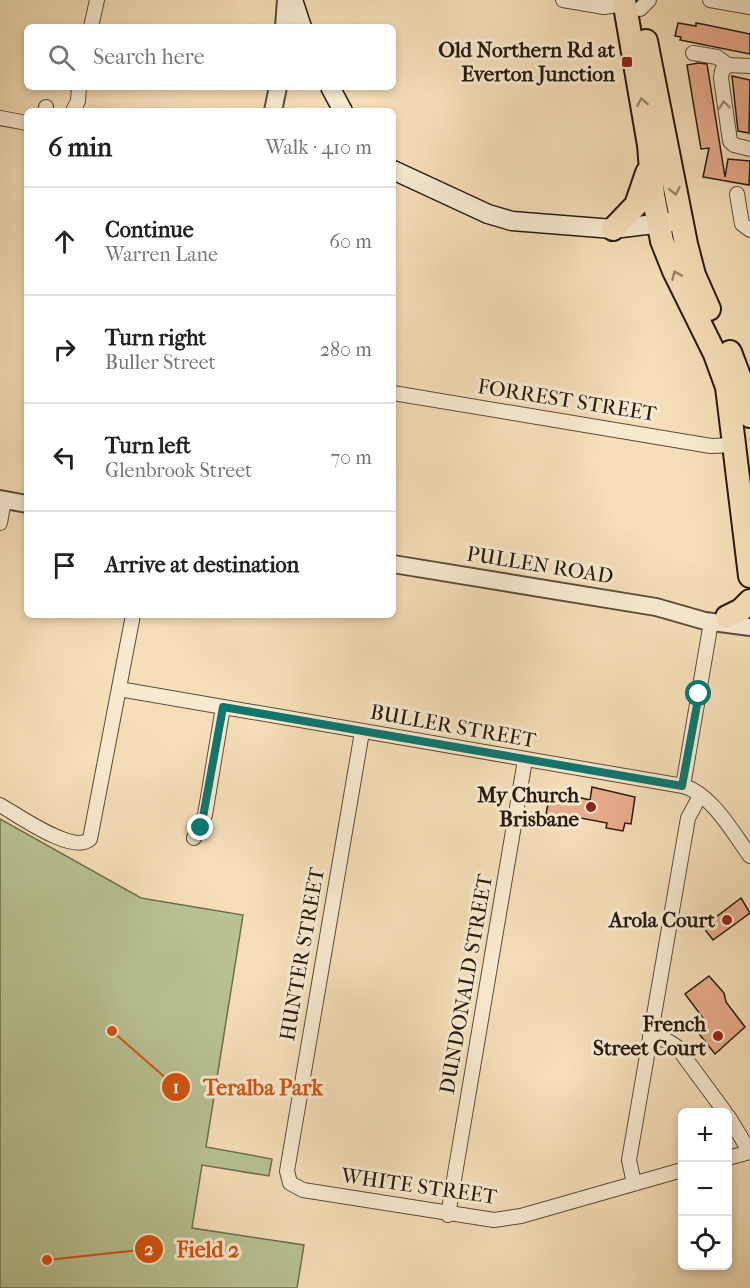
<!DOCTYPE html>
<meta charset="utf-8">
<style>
:root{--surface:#fff;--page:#f6f6f6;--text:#222;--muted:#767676;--line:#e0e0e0}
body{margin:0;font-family:"IM FELL French Canon",serif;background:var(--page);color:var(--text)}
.controls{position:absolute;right:18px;bottom:18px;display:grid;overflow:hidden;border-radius:9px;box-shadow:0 3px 9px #0003}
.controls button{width:54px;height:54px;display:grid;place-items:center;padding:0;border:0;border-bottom:2px solid var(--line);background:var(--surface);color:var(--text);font:30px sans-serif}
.stop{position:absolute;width:18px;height:18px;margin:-14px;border:4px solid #0f766e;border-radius:50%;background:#fff}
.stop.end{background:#0f766e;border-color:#fff;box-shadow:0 2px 6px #0008}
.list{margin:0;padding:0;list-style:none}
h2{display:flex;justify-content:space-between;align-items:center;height:78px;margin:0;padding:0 24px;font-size:26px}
h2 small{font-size:20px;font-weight:400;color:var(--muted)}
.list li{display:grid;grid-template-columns:39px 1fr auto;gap:18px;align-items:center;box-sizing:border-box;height:108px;padding:0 24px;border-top:2px solid var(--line)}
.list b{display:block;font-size:22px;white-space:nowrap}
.list p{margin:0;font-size:20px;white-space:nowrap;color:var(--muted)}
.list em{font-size:20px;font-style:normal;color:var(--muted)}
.icon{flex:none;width:33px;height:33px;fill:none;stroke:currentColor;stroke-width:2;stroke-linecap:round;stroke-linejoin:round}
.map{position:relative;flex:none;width:750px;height:1288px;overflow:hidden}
.search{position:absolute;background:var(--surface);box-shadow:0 3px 9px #0003;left:24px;top:24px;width:372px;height:66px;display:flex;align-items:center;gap:15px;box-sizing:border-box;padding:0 21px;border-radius:9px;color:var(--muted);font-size:22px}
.panel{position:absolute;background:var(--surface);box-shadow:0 3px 9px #0003;left:24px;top:108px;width:372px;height:510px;border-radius:9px}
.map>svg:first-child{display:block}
</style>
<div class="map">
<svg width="750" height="1288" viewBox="0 0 750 1288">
<rect width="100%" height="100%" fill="#f5deb8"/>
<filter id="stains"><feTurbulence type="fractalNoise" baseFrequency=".00333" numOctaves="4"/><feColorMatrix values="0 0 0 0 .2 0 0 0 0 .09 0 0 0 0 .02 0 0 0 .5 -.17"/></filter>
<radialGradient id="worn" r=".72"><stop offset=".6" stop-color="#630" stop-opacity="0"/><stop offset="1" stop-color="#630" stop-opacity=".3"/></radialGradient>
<path fill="#b8c292" stroke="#6f6e50" stroke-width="1.5" d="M0 819 141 898 243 915 206 1147 272 1159 269 1176 202 1165 192 1228 304 1245 297 1288H0Z"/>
<g fill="#e8ac8d" stroke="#261b0d" stroke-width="1.5">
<path d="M678 23 696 26V23L702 24 750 34V54L680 40 681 37 675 36Z"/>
<path d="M698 63 707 64 725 177 728 159 750 161 749 185 703 177 709 148 701 149 687 65Z"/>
<path d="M732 76 750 80 749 133 738 131Z"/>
<path d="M592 787 635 797 631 824 625 823 623 831 606 828 607 823 581 818 580 822 566 821 546 814 550 794 553 791 590 800Z"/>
<path d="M741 898 750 913 713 940 703 927Z"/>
<path d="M709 976 724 993 726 1002 745 1027 715 1054 696 1030 706 1022 685 994Z"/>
</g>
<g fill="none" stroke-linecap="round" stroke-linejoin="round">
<defs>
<g id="minor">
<path d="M563 0 604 7 624 4"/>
<path d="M710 0 750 7"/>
<path d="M640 9 649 0"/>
<path d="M91 27 97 0"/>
<path d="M693 53 717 57 728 65"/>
<path d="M750 66 728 65 722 71 721 78 730 141 734 145 750 149"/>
<path d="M46 111V107"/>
<path d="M73 111 78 101 79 87"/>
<path d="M0 118 27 123"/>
<path d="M737 194 742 224 750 230"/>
<path d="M393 393 711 446 734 445"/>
<path d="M0 523 4 500"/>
<path d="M119 689 683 786C712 794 733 833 750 856"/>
<path d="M362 732 287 1171 290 1183 303 1190 494 1220 521 1216 682 1170"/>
<path d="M683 786 711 622"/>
<path d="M0 805C18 815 73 855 90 839L133 615"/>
<path d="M194 838 205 815 223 707"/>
<path d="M650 1036 668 1041 677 1047 725 1112"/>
<path d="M728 1116 750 1152"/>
<path d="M728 1158 750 1152"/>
<path d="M634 1183 629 1160 688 818 700 796"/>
<path d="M448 1215 525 760"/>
</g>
<g id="tertiary">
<path d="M284 27 286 0"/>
<path d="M273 111 278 87"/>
<path d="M0 499 27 504"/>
<path d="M393 564 656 607 705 621 750 627"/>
</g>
<g id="secondary">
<path d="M293 0 302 27"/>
<path d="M330 87 343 111"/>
<path d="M393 170 488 214 512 221 613 229 671 222"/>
</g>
<g id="trunk">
<path d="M624 0 649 145 653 195 662 241 674 271 715 354 727 387 750 576"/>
<path d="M646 41 686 244 694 275 709 309"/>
<path d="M613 229 636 205 647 173"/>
<path d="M730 352 742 384 750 416"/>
<path d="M727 617 741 610 750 601"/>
</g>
</defs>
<use href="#minor" stroke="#5a4c38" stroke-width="16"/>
<use href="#tertiary" stroke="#5a4c38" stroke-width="20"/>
<use href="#secondary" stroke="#261b0d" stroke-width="21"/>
<use href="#trunk" stroke="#261b0d" stroke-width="26"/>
<use href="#minor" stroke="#f8ead1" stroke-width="14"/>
<use href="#tertiary" stroke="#f8ead1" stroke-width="16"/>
<use href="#secondary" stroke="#f8ead1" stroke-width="18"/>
<use href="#trunk" stroke="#f5deb8" stroke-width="22"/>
</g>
<defs><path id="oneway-chevron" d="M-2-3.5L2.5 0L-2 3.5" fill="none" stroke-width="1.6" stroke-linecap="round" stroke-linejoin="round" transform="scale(1.5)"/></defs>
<g stroke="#98866b">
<use href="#oneway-chevron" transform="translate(642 102) rotate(-100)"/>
<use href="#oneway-chevron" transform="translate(675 191) rotate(79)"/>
<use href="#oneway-chevron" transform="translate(676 275) rotate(-114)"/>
</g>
<use stroke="#9a8d79" href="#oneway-chevron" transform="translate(724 105) rotate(-97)"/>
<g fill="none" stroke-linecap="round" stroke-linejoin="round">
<path stroke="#0f766e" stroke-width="8" d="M201 828 223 707 682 786 699 694"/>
</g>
<g fill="#8f2418" stroke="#f8ead1" stroke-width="2">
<rect x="621" y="56" width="12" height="12" rx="3"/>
<circle cx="591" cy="807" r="6"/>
<circle cx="727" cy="920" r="6"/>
<circle cx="718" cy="1036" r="6"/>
</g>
<g text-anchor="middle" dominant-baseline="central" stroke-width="6" stroke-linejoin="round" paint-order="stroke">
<g font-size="21" font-weight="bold" fill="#261b0d" stroke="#f8ead1" text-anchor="end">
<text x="615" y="50">Old Northern Rd at<tspan x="615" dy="24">Everton Junction</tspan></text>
<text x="579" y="795">My Church<tspan x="579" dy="24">Brisbane</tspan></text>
<text x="715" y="920">Arola Court</text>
<text x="706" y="1024">French<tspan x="706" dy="24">Street Court</tspan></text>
</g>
<g font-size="21" fill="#261b0d" stroke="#f8ead1">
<text transform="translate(567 400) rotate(9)">FORREST STREET</text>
<text transform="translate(540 565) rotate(9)">PULLEN ROAD</text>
<text transform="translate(453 726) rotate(10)">BULLER STREET</text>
<text transform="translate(302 954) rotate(-80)">HUNTER STREET</text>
<text transform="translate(466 984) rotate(-80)">DUNDONALD STREET</text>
<text transform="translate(419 1186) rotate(8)">WHITE STREET</text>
</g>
</g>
<path fill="none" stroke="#d5530c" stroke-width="2" d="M112 1031L176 1087M47 1260L149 1249"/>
<g fill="#d5530c" stroke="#f8ead1" stroke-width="2">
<circle cx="112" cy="1031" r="6"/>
<circle cx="47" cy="1260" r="6"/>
<circle cx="176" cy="1087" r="15"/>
<circle cx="149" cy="1249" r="15"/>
</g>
<g font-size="18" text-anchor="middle" font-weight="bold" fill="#fff">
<text x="176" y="1093">1</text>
<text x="149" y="1255">2</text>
</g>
<g font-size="22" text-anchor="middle" font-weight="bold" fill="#d5530c" stroke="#f8ead1" stroke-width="6" stroke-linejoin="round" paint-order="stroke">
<text x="263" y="1095">Teralba Park</text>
<text x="208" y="1257">Field 2</text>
</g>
<rect width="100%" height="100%" filter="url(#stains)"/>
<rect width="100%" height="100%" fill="url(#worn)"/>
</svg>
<div class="controls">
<button>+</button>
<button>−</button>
<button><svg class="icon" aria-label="locate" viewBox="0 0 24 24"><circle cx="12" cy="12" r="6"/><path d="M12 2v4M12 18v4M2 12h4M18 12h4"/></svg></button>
</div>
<div class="stop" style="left:699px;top:694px"></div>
<div class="stop end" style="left:201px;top:828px"></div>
<div class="search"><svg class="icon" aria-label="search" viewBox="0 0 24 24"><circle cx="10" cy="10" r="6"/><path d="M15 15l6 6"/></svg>Search here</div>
<section class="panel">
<h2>6 min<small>Walk · 410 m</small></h2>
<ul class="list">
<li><svg class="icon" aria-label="ahead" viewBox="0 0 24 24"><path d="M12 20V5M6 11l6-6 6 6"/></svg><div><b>Continue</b><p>Warren Lane</p></div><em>60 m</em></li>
<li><svg class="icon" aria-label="right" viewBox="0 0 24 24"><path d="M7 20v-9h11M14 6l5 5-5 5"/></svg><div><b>Turn right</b><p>Buller Street</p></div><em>280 m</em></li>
<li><svg class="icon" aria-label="left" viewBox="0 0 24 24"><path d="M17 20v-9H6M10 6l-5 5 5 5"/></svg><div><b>Turn left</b><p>Glenbrook Street</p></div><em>70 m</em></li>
<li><svg class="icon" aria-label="arrive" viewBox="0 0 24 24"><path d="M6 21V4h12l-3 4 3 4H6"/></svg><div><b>Arrive at destination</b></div></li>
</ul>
</section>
</div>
